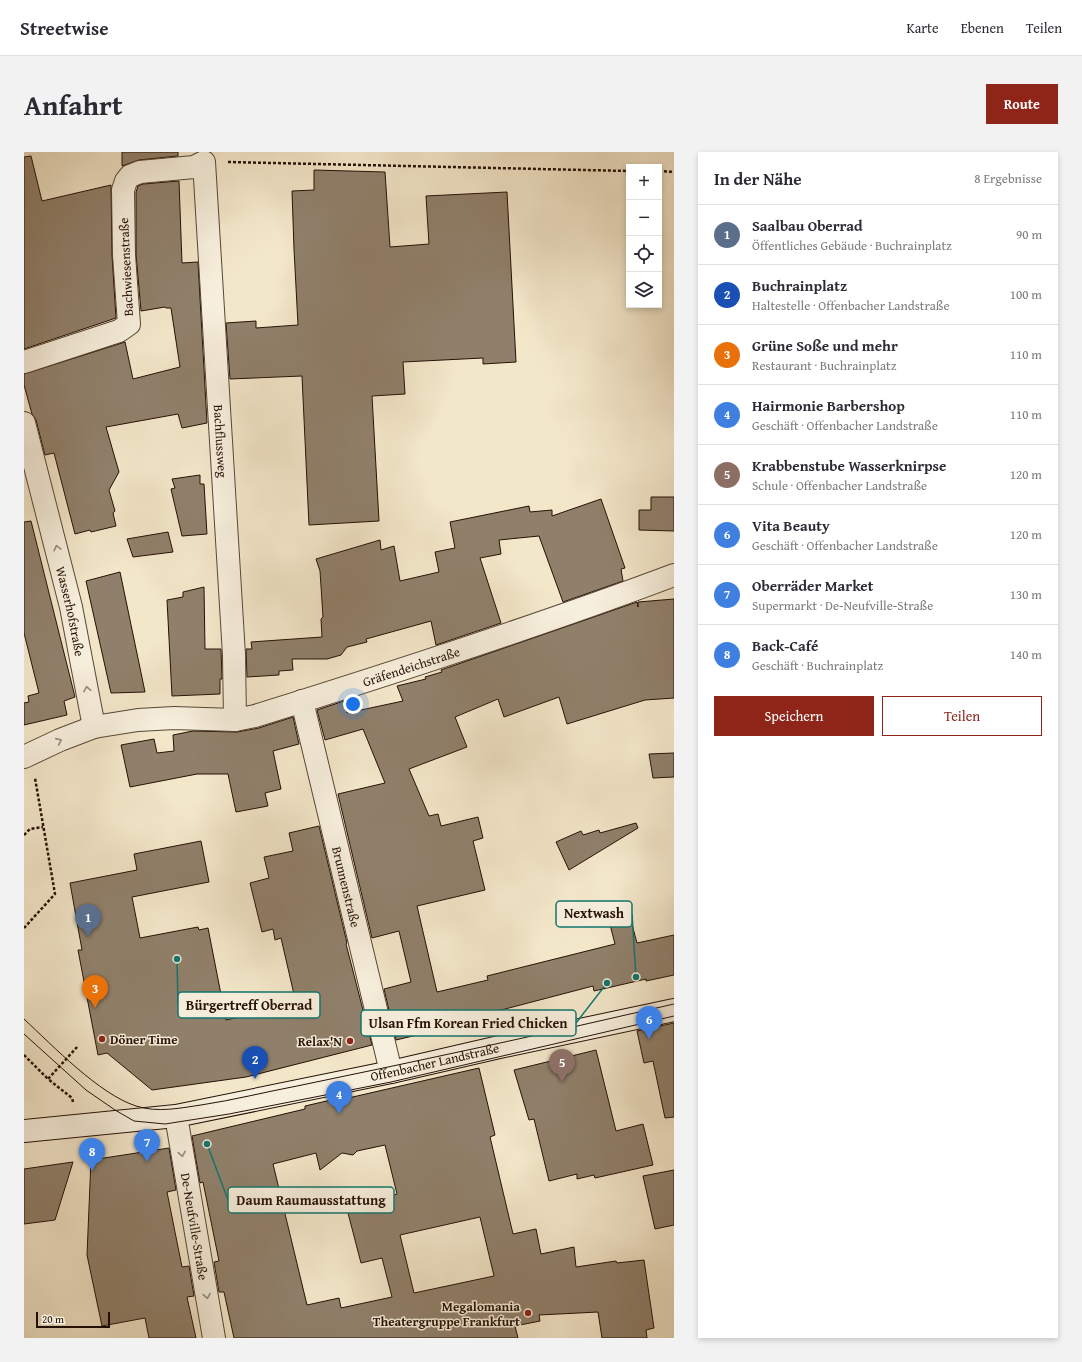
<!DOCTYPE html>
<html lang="de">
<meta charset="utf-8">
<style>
:root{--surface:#fff;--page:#f2f2f3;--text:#2b2b33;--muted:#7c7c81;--line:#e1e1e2;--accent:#8f2418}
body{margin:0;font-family:"Gentium Book Plus",serif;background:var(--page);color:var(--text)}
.controls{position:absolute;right:12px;top:12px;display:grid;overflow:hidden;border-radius:0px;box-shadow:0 2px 6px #0003}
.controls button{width:36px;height:36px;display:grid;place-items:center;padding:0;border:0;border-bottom:1px solid var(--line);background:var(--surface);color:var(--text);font:20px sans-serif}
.scale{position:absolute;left:12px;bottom:10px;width:74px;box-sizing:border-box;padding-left:4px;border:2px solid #251005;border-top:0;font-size:11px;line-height:14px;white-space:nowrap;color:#251005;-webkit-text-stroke:3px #f7efdd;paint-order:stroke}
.you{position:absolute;left:329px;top:552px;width:14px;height:14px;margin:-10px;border:3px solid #fff;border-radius:50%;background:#1a73e8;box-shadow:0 0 0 6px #1a73e833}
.badge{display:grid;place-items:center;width:26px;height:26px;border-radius:50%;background:var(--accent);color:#fff;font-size:13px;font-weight:700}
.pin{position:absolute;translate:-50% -33px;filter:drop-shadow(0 1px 2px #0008)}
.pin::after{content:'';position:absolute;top:21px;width:14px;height:12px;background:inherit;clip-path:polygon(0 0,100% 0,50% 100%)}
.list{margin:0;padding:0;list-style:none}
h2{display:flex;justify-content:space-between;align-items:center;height:52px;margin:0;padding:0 16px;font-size:17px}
h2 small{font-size:13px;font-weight:400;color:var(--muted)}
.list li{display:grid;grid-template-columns:26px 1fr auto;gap:12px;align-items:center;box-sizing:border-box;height:60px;padding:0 16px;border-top:1px solid var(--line)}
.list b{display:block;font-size:15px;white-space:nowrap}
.list p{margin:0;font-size:13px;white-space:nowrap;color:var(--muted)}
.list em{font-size:13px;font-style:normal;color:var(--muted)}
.actions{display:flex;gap:8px;padding:12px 16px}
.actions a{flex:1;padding:9px 0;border:1px solid var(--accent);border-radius:0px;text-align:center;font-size:14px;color:var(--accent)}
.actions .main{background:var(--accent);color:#fff}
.icon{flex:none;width:22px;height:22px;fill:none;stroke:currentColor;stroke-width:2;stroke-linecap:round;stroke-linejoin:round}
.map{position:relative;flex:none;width:650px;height:1186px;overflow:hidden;border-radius:0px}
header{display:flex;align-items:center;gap:24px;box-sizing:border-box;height:56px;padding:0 20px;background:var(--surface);border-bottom:1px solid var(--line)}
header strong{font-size:19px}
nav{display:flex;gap:22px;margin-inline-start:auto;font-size:14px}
.intro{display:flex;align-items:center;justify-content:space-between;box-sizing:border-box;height:96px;padding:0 24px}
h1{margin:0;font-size:28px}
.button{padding:10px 18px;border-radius:0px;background:var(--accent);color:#fff;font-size:14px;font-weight:700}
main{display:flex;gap:24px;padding:0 24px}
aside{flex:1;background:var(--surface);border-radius:0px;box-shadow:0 2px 6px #0003}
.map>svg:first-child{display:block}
</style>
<header>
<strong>Streetwise</strong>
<nav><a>Karte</a><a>Ebenen</a><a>Teilen</a></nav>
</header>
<div class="intro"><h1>Anfahrt</h1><a class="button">Route</a></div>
<main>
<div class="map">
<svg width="650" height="1186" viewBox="0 0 650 1186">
<rect width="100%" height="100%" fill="#f3e7ca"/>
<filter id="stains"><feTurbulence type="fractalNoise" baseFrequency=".005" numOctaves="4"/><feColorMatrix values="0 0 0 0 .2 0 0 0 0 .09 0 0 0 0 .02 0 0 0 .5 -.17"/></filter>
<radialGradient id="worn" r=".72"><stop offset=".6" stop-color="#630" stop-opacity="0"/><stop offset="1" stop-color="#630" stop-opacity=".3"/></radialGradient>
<g fill="#90806b" stroke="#251005" fill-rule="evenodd">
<path d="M98 0H154V4L115 8 98 14Z"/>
<path d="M7 4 18 49 87 33 88 103 92 166 0 197V5Z"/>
<path d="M290 18 361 20 366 95 405 92 402 44 483 40 492 210 459 212V206L379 210 381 242 348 244 355 369 285 373 278 224 206 227 202 171 232 169V176L274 173 270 97 268 39 290 38Z"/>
<path d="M155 29 158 111 174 110 183 271 158 276 154 262 82 275 95 320 85 338 91 359 89 361 92 374 67 380 66 378 51 382 30 301 21 303 12 268 8 262 0 233V222L101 190 109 227 156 215 147 156H142L141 155 117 159 112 102V40L114 34 119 32Z"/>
<path d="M176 323V332H180L183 382 158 384 147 337 151 336 148 327Z"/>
<path d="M627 345H650V379L615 378V358H627Z"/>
<path d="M577 347 601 416 597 417 599 429 539 450 515 384 475 388 477 402 456 406 477 471 412 493 407 469 342 487 343 490 323 495 317 503 303 507H268L269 518 255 519V523L223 525 222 497H228L227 490 298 485 297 467 299 465 296 419 292 407 356 388 357 398 370 394 376 429 415 420 411 400 431 396 426 370 505 354 506 360 528 358V364Z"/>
<path d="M7 369 51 545 40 549 43 563 0 573V551L5 550 4 544 15 541 0 481V370Z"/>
<path d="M144 380 149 400 109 405 103 387Z"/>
<path d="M96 420 121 540 87 541 62 429Z"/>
<path d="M180 435 181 497H197L198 527H196V542L148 544 143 448 159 445V440Z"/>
<path d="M650 447V546L621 548 543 572 535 545 480 565 474 547 431 565 443 595 385 617 405 664 414 662 417 674 454 665 459 686 449 689 461 738 393 754 413 840 464 828 463 824 591 792 584 765 605 761 613 791 650 783V823L622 829V827L570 839 569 834 443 867 444 871 372 888 360 837 387 830 375 779 348 786 314 642 361 631 339 577 301 588 293 558 320 549 323 561 379 549 373 534 402 527 401 525 418 520 417 518 613 450 614 455V450Z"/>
<path d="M269 565 275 592 249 599 257 637 241 641 244 654 212 660 204 622H173L106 635 97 593 130 587 133 601 150 599 149 583 169 579 213 580 235 576Z"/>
<path d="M650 601V625L629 626 625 602Z"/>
<path d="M612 671 614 676 545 718 532 690 557 679 559 683 575 678 576 681Z"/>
<path d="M295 674 323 791 322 792 348 893 222 925 128 938 83 901 74 903 54 798H58L46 731 113 718 110 702 177 689 185 730 108 745 116 786 174 775 175 778 184 776 202 868 272 851 257 786 251 788 249 777 238 780 226 731 245 726 240 705 269 699 265 681Z"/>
<path d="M650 871V965L641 966 629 909 620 911 613 879Z"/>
<path d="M572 898 592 979 619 972 629 1013 571 1026 570 1023 553 1027V1022L525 1029 510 967 505 968 490 918Z"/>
<path d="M455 916 471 983 466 985 489 1082 512 1077 517 1102 550 1095 552 1115 592 1109 593 1111 620 1108 630 1176 622 1178 623 1186H578L574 1160 515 1163 516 1169 491 1174 494 1186H210L200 1140H195L190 1110 195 1109 179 1030 176 1031 168 984 281 957V954L320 945V947ZM361 993 373 1042 367 1044 369 1050 324 1061 337 1111 358 1106 368 1145 317 1156 315 1146 283 1153 249 1012 292 1001 296 1018 318 1001 329 1003 333 999ZM456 1065 470 1124 390 1141 376 1083Z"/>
<path d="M145 996 152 1038 143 1040 158 1115 165 1114 170 1144 163 1145 172 1186H125L121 1166 78 1174 63 1103 67 1008Z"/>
<path d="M49 1010 31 1068 0 1072V1017Z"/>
<path d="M650 1018V1073L631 1077 619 1024Z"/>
</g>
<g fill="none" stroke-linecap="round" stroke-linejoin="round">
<defs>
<g id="minor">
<path id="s1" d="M0 210 95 179 105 172 100 103 99 38 102 29 106 24 116 20 170 15 180 10 210 503 211 568"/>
<path id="s2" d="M0 271 47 455 70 575"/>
<path id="s3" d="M278 549 367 920"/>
<path id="s4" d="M0 605 36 588 70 575 114 568 150 566 211 568 231 564C372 520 512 475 650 423"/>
<path id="s5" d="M152 964 190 1186"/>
</g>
<g id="secondary">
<path id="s6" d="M0 979 152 964 367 920 471 896 650 858"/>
</g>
</defs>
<use href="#minor" stroke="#584636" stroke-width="24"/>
<use href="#secondary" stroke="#251005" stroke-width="24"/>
<g stroke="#251005" stroke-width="2.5" stroke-dasharray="3 2" stroke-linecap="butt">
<path d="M204 10 605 19"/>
<path d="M635 19 650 20"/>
<path d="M0 683 6 677 19 675"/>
<path d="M0 776 31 742 11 626"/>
<path d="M0 903 24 927"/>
<path d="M49 950 48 946 24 927 54 894"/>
</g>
<use href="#minor" stroke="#f7efdd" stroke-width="22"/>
<use href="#secondary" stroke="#f7efdd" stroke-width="22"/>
<g stroke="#251005" stroke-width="1">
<path d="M0 867C29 894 75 942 112 954 134 961 156 956 177 953 210 948 241 940 273 934 399 908 525 881 650 852"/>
<path d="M0 882 62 938 91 958 110 969 141 972 205 962 367 930 650 864"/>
</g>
</g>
<defs><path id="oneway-chevron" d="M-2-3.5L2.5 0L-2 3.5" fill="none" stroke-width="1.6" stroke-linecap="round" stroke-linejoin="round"/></defs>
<g stroke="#988b7c">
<use href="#oneway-chevron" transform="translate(33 396) rotate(-104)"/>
<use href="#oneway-chevron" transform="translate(63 537) rotate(-101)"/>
<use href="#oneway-chevron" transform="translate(35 589) rotate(-24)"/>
<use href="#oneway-chevron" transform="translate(158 1002) rotate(80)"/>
<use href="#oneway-chevron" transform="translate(183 1144) rotate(80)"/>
</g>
<g fill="#8f2418" stroke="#f7efdd" stroke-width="1.5">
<circle cx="78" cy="887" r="4"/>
<circle cx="326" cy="889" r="4"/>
<circle cx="504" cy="1161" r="4"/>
</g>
<g text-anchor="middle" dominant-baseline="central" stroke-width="3" stroke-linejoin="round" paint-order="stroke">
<g font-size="13" fill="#251005" stroke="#f7efdd">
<text transform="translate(102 115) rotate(-93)">Bachwiesenstraße</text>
<text stroke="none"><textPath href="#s1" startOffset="618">Bachflussweg</textPath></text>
<text stroke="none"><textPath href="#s2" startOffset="194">Wasserhofstraße</textPath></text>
<text stroke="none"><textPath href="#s4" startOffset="402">Gräfendeichstraße</textPath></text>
<text stroke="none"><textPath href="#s3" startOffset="191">Brunnenstraße</textPath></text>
<text stroke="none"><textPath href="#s6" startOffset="417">Offenbacher Landstraße</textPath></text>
<text stroke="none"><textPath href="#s5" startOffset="112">De-Neufville-Straße</textPath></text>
</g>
<g font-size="13" font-weight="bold" fill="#251005" stroke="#f7efdd" text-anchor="end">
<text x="86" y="887" text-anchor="start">Döner Time</text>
<text x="318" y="889">Relax'N</text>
<text x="496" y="1154">Megalomania<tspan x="496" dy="15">Theatergruppe Frankfurt</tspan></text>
</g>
</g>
<path fill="none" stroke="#0f766e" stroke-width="1.5" d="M612 825L608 762M153 807L154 853M583 831L552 871M183 992L204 1048"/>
<g fill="#0f766e" stroke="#f7efdd" stroke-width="1.5">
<circle cx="612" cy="825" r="4"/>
<circle cx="153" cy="807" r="4"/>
<circle cx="583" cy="831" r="4"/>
<circle cx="183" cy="992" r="4"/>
</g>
<g fill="#f7efdd" stroke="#0f766e" stroke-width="1.5">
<rect x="532" y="749" width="76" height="26" rx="4"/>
<rect x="154" y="840" width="142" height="26" rx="4"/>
<rect x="337" y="858" width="215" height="26" rx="4"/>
<rect x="204" y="1035" width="166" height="26" rx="4"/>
</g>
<g font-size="14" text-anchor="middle" font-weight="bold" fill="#251005">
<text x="570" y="766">Nextwash</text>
<text x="225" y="858">Bürgertreff Oberrad</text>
<text x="444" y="876">Ulsan Ffm Korean Fried Chicken</text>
<text x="287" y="1053">Daum Raumausstattung</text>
</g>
<rect width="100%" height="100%" filter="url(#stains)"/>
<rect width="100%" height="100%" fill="url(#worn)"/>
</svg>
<div class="controls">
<button>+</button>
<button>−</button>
<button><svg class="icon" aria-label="locate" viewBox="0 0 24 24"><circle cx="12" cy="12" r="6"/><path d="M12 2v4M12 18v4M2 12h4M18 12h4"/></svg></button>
<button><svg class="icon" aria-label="layers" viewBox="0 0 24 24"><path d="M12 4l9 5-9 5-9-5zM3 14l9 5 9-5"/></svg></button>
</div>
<div class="scale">20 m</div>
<div class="you"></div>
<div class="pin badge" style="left:64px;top:785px;background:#5c6f8a">1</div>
<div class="pin badge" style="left:231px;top:927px;background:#1a4fb4">2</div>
<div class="pin badge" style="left:71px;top:856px;background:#e8710a">3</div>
<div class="pin badge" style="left:315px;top:962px;background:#3f7fe0">4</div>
<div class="pin badge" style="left:538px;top:930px;background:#8d6e63">5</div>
<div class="pin badge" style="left:625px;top:887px;background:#3f7fe0">6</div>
<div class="pin badge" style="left:123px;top:1010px;background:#3f7fe0">7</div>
<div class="pin badge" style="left:68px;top:1019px;background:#3f7fe0">8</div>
</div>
<aside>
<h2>In der Nähe<small>8 Ergebnisse</small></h2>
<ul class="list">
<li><span class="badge" style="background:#5c6f8a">1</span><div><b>Saalbau Oberrad</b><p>Öffentliches Gebäude · Buchrainplatz</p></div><em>90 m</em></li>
<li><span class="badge" style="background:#1a4fb4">2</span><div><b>Buchrainplatz</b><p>Haltestelle · Offenbacher Landstraße</p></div><em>100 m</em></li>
<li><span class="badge" style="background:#e8710a">3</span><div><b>Grüne Soße und mehr</b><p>Restaurant · Buchrainplatz</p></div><em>110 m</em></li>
<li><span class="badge" style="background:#3f7fe0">4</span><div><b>Hairmonie Barbershop</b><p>Geschäft · Offenbacher Landstraße</p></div><em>110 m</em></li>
<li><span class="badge" style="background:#8d6e63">5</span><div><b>Krabbenstube Wasserknirpse</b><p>Schule · Offenbacher Landstraße</p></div><em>120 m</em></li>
<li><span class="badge" style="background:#3f7fe0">6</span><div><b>Vita Beauty</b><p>Geschäft · Offenbacher Landstraße</p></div><em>120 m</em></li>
<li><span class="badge" style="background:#3f7fe0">7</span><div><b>Oberräder Market</b><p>Supermarkt · De-Neufville-Straße</p></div><em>130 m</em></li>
<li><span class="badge" style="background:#3f7fe0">8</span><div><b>Back-Café</b><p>Geschäft · Buchrainplatz</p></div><em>140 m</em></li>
</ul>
<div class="actions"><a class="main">Speichern</a><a>Teilen</a></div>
</aside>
</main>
